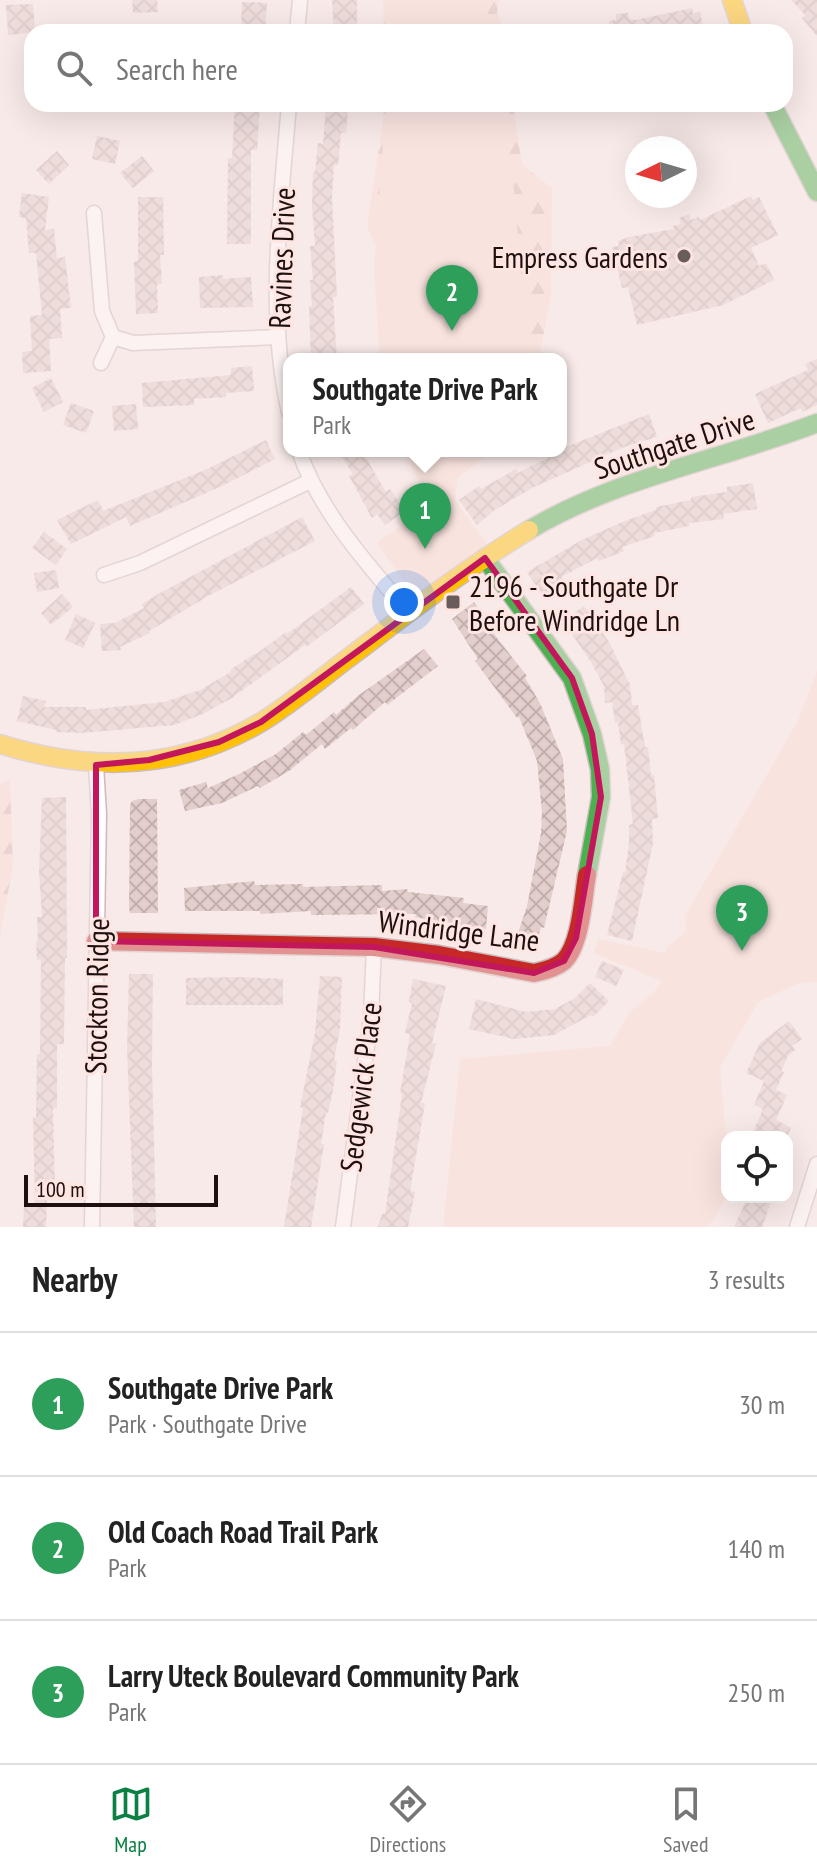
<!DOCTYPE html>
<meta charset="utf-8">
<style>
:root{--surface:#fff;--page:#f2f2f2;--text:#222;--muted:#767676;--line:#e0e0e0;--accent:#0b8043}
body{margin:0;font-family:"PT Sans Narrow",sans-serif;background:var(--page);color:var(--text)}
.controls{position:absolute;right:24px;bottom:24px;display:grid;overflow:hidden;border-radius:16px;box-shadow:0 8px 32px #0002}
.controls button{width:72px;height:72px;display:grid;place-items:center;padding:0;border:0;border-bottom:2px solid var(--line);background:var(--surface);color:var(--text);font:40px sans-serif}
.compass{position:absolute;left:625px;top:136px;width:72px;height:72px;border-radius:50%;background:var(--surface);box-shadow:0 8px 32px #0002;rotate:265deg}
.scale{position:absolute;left:24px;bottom:20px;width:194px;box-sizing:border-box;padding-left:8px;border:4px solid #1d100f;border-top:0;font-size:22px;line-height:28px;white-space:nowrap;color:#1d100f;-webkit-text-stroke:6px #fee5e2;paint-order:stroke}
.you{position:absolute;left:404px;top:602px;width:28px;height:28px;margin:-20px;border:6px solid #fff;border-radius:50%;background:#1a73e8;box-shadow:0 0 0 12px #1a73e833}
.badge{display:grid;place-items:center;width:52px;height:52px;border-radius:50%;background:var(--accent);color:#fff;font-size:26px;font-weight:700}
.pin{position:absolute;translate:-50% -66px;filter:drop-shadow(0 2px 4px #0008)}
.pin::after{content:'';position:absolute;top:42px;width:28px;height:24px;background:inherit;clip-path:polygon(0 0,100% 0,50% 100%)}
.popup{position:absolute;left:283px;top:353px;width:284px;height:104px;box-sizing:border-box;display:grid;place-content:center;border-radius:16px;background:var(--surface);filter:drop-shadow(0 2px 6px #0005);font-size:26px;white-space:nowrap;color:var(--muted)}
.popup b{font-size:30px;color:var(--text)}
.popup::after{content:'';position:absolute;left:50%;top:100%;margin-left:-16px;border:16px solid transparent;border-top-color:var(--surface)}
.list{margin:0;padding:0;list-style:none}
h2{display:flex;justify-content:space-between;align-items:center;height:104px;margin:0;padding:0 32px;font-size:34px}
h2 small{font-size:26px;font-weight:400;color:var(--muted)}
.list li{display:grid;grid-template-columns:52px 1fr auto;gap:24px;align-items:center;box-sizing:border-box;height:144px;padding:0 32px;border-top:2px solid var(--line)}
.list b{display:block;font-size:30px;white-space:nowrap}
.list p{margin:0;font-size:26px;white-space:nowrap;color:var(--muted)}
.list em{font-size:26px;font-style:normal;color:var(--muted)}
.icon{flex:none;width:44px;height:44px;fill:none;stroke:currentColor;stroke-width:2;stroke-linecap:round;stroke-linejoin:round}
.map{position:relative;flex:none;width:817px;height:1227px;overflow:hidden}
.search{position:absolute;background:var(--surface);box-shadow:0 8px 32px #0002;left:24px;right:24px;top:24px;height:88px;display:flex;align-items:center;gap:20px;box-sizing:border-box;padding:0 28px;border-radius:24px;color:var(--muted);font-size:30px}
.sheet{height:536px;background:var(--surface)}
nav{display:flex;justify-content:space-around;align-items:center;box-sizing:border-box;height:112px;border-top:2px solid var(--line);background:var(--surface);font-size:22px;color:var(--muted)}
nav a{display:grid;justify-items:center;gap:4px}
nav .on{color:var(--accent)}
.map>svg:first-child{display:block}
</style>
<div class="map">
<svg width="817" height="1227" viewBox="0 0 817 1227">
<defs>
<pattern id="forest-firs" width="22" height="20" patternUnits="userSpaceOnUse" patternTransform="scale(2)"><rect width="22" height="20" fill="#fbdbd6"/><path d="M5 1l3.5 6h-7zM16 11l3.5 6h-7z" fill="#d7bbb6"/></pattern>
<pattern id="building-cross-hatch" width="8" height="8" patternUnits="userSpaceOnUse" patternTransform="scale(2)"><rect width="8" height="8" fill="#e3cecc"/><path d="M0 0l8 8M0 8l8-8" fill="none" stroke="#c2b0ae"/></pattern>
</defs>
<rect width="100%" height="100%" fill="#f8eae8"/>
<g fill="url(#forest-firs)">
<path d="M383 0H499L497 12 504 32H384Z"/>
<path d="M384 104H513L522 165 552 188 551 295 539 359H426L367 226 383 121Z"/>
<path d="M10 780 13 865 0 937V784Z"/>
</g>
<g fill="#fbdbd6">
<path d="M396 0H477L484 32H393Z"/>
<path d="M386 104H497L514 191 528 359H380L374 269Z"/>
<path d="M406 451H493L458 477 455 500 487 544 422 591 410 589 377 543 434 502 416 476Z"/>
<path d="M817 670V982L799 983 758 1002 720 1067 727 1147V1196L712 1222 706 1227H443L460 1059 610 1046 629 1013 654 992 662 981 594 953 598 939 666 953V949L686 931 685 916 798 721Z"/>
</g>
<g fill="url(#building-cross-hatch)">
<path d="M132 0H157L158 12 133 13Z"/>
<path d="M332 0H357V32H334Z"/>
<path d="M791 0H817V36L802 18 805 15Z"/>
<path d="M242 2 267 3 265 30 241 29Z"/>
<path d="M33 4 35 32 8 35 6 5Z"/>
<path d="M692 8 693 13 700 12 704 32H609V21L616 20V14L628 13 629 19 636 20Z"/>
<path d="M235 104H260L257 150H251V244H227L228 158H232Z"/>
<path d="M326 108 348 110 346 133H341L338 165H334L332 197 337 297H333L337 359H311L309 306H312L310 280H313L310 246H315L312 204 313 172H315L318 143 323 144Z"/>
<path d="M97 136 120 141 115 164 92 159Z"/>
<path d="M57 151 69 165 49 184 36 170Z"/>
<path d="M142 156 154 171 133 188 120 173Z"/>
<path d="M22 193 49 197 45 230 54 229 57 258 65 257 71 308 60 309 62 338 49 339 51 371 23 373 22 352 32 351 30 316 42 315 36 253H29L26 218 19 217Z"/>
<path d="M751 196 753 200 759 197 778 235 751 248 759 266 766 263 774 280 723 305 637 325 628 287 622 288 612 247 619 246 618 241 629 237 674 229 673 226 681 224 679 218 689 214 691 220 699 217 700 220Z"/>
<path d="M138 197H163L164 255H160L162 284H157L158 313 136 314 134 262 138 261Z"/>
<path d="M223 275V279L251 277 253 307 200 308 199 277Z"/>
<path d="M817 359V405L802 412 801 408 768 423 755 394 808 370 805 364Z"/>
<path d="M252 366 254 391 226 393V397L194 399V405L143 407 142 383 231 375V368Z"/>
<path d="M51 378 63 402 44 412 32 388Z"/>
<path d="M71 403 94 411 86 433 63 425Z"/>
<path d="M136 404 138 429 114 431 112 406Z"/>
<path d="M649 414 657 437 624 447 534 487 496 509 477 525 459 500 479 486 481 489 516 469 518 473 561 451V449Z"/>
<path d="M266 440 275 459 222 486 130 526 126 517 71 544 57 520 98 500 103 511 205 470Z"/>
<path d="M338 451H362L386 492 390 489 405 511 385 525 377 514 372 518 349 476 353 474Z"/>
<path d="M753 483 757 509 723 514 724 519 689 523V526L654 533 655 536 622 547 624 551 599 561 597 558 561 577 565 582 544 597 527 572 582 540 622 522 656 510V507L691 500V497L727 492V487Z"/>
<path d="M302 517 315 541 210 595 149 631 150 633 120 647 121 650 102 651 100 624 115 623 144 608 142 604 162 592Z"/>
<path d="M44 532 67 549 56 565 32 548Z"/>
<path d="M56 570 59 588 37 592 34 573Z"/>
<path d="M351 587 364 604 306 647 305 645 232 698 203 714 174 725 81 733 56 732V730L17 721 23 696 46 701 44 707H86V710L164 702 200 690 231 672 230 670 254 654 255 655 286 632 287 634Z"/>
<path d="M62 594 73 607 51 625 41 613Z"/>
<path d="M474 602 497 638 527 676 525 678 540 703 563 759 567 831 544 928 541 927 534 951 514 945 527 906 541 833 542 812 537 761 519 717 517 718 475 661 478 659 452 619Z"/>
<path d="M584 606 609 642 630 685 632 705H638L645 747H648L651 775H654L658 818 652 819 653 843 632 941 607 935 623 872 625 873 629 843V825L633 824 624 744 621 745 618 722 615 723 612 702 605 703 604 686 591 662 563 621Z"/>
<path d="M76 614 95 623 83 648 65 640Z"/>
<path d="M424 649 438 666 387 705 385 702 353 730 351 728 325 749 322 744 289 771 260 788 258 786 222 803 185 811 179 790 206 782 208 788 239 774 276 754 303 732 306 735 334 712 336 715 359 695Z"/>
<path d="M66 797 67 958H65L64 1044H57V1108H53L55 1196H47L46 1227H23L24 1206H35L33 1118H36L37 1054H40L41 959 37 960 36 942 38 941 37 917H42L39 871 42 798Z"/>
<path d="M139 799H157L158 913H130L129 908 130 805 132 801Z"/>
<path d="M254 881 255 885 303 884V887L382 885V891L407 889 408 892 464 898 463 903 488 906 486 929 415 917 416 914 311 915V911L260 914V911H185L184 888Z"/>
<path d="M602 961 624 970 616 986 595 977Z"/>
<path d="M129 974H153L152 1064 156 1227H134L127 1049Z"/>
<path d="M320 976 342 977 340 1028 334 1060 337 1061 333 1090 328 1113 326 1112 321 1144H324L311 1227H284L303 1108 300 1107 315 1033Z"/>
<path d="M238 977 283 979V1005H186V978Z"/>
<path d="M413 979 446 986 432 1043 436 1044 421 1103H425L410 1191 415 1192 408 1227H378L382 1214H385L402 1094 400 1093 410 1034 405 1033 412 1003 409 1002Z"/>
<path d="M590 983 609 1001 593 1017 591 1015 554 1035 514 1039 469 1029 476 999 526 1012 555 1009 575 998Z"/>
<path d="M789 1021 802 1039 792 1046 795 1050 788 1056 781 1071 784 1072 776 1090 787 1095 776 1120 791 1128 787 1137H751L763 1109 754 1105 764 1081 746 1073 760 1043Z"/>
<path d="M748 1197H773L762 1227H734Z"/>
</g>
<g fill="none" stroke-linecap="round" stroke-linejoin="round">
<defs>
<g id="street">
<path d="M297 32 300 0"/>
<path d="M94 213 102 311 113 337 133 343 278 337"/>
<path d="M101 363 113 337"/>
<path d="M289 412C266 312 281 205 289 104"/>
<path d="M299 451C320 512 367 564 409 613"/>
<path d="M104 575 140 563 310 481"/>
<path d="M92 1227 99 814 96 765"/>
<path d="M343 1227 371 1016 374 947"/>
<path d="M797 1227 817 1164"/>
</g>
<g id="fast">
<path d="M772 104 817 192"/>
<path d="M529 530C618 477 721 460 817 423"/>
<path d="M485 558 572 678 592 734 600 769 601 797 587 875"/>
</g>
<g id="slow">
<path d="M732 0 743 32"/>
<path d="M0 744C89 772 180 771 263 721 295 701 325 675 355 653 412 610 468 567 529 530"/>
</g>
<path id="jam" d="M96 941 374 947 439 955 534 973C544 971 556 968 564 961 581 944 583 898 587 875"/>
</defs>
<use href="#street" stroke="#c9bcba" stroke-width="17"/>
<use href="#fast" stroke="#c9bcba" stroke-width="21"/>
<use href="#slow" stroke="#c9bcba" stroke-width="21"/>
<use href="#jam" stroke="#c9bcba" stroke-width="21"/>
<use href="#street" stroke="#fefcfc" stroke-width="14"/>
<use href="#fast" stroke="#4caf50" stroke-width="18"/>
<use href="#slow" stroke="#ffc107" stroke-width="18"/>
<use href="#jam" stroke="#c62828" stroke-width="18"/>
</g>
<path d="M0 0H817V1227H0ZM485 558 572 678 592 734 601 797 576 938 564 961 534 973 374 947 96 941V765L149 760 219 742 261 722Z" fill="#f8eae8" fill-opacity=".55" fill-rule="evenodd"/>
<path fill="none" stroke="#c2185b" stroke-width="6" stroke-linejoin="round" d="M485 558 572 678 592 734 601 797 576 938 564 961 534 973 374 947 96 941V765L149 760 219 742 261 722Z"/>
<g fill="#6a5c5b" stroke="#fee5e2" stroke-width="3">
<circle cx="684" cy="256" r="8"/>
<rect x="445" y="594" width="16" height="16" rx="4"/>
</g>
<g text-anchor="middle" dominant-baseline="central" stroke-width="6" stroke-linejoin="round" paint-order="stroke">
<g font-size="30" fill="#1d100f" stroke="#fee5e2" text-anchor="end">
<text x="668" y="256">Empress Gardens</text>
<text x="469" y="585" text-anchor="start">2196 - Southgate Dr<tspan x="469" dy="34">Before Windridge Ln</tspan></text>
</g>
<g font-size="30" fill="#1d100f" stroke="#fee5e2">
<text transform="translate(281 258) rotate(-88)">Ravines Drive</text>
<text transform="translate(674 443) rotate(-18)">Southgate Drive</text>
<text transform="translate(459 930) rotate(7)">Windridge Lane</text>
<text transform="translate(96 996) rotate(-89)">Stockton Ridge</text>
<text transform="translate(360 1087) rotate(-83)">Sedgewick Place</text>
</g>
</g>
</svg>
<div class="controls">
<button><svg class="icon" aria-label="locate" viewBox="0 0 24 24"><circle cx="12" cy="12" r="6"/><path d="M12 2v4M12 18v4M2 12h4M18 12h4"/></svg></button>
</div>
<svg class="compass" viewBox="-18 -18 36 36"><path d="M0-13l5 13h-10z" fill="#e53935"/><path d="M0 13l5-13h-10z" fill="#767676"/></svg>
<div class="scale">100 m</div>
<div class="you"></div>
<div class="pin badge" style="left:425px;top:549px;background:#2e9e5b">1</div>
<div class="popup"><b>Southgate Drive Park</b>Park</div>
<div class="pin badge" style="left:452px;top:331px;background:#2e9e5b">2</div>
<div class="pin badge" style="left:742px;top:951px;background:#2e9e5b">3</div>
<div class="search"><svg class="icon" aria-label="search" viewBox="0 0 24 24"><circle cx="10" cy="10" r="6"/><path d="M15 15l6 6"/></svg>Search here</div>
</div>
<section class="sheet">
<h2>Nearby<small>3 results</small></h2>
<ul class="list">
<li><span class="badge" style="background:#2e9e5b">1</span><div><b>Southgate Drive Park</b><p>Park · Southgate Drive</p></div><em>30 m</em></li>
<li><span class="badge" style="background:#2e9e5b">2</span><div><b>Old Coach Road Trail Park</b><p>Park</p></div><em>140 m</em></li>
<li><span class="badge" style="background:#2e9e5b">3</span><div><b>Larry Uteck Boulevard Community Park</b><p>Park</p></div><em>250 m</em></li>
</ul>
</section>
<nav>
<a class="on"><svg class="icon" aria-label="map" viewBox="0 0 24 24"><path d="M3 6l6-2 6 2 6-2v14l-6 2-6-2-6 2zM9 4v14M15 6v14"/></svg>Map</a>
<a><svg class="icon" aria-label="directions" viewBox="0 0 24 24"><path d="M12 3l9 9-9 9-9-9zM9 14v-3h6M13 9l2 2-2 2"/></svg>Directions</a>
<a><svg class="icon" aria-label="saved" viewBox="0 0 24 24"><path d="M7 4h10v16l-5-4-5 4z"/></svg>Saved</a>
</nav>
